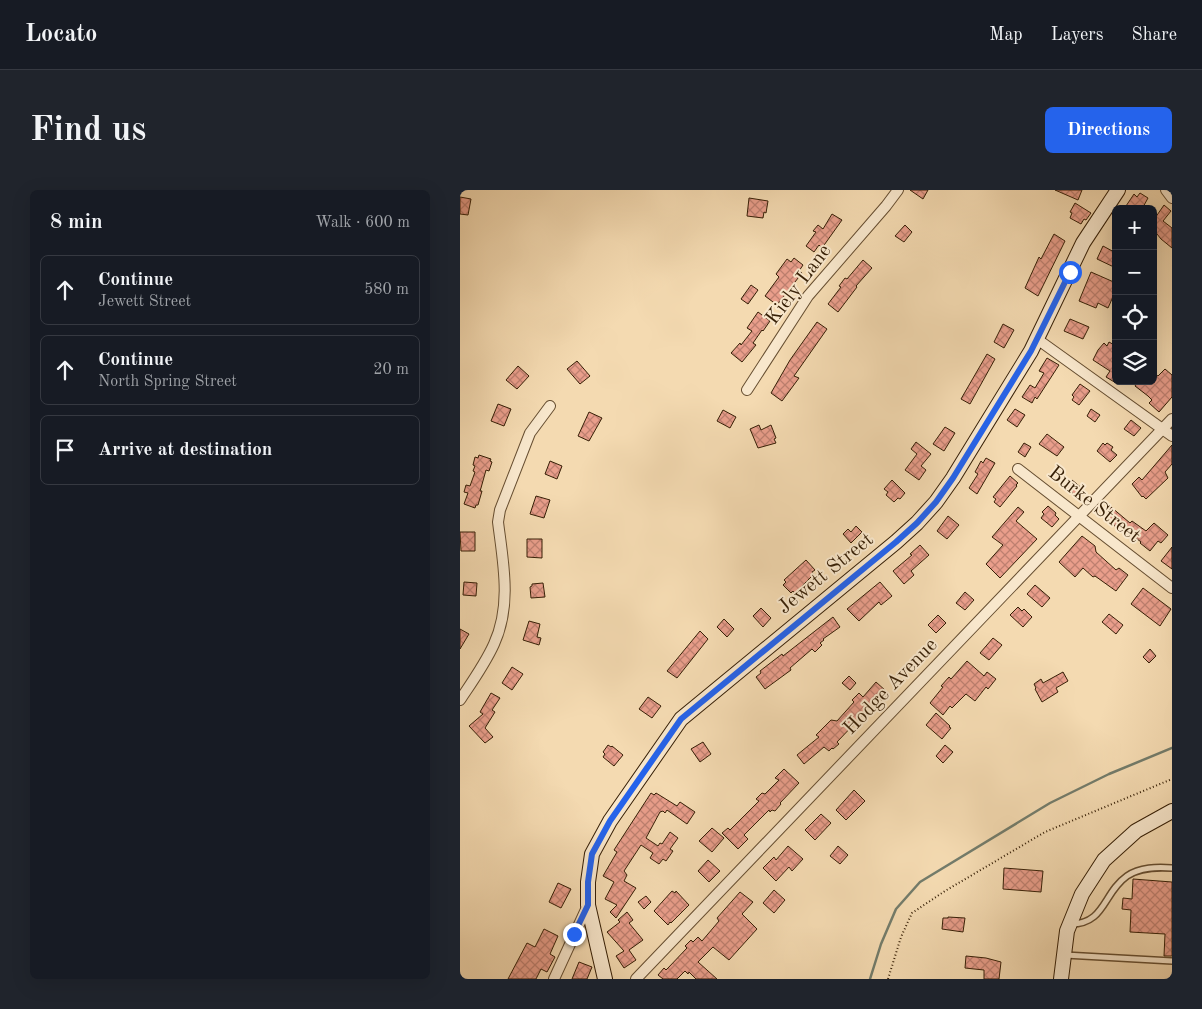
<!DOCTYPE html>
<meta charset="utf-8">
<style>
:root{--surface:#171b24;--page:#20242c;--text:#f1f3f6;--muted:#9ea1a6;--line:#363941;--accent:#2563eb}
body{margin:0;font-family:"Old Standard TT",serif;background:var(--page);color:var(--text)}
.controls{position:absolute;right:15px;top:15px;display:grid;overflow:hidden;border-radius:8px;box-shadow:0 5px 20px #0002}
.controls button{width:45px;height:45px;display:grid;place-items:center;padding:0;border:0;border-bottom:1px solid var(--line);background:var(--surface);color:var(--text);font:25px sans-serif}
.stop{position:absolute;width:15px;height:15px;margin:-11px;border:4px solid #2563eb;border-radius:50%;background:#fff}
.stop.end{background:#2563eb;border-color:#fff;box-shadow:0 1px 5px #0008}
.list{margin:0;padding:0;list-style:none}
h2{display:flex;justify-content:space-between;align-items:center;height:65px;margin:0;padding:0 20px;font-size:21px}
h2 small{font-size:16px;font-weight:400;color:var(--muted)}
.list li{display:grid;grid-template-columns:32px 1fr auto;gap:15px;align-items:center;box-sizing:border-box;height:70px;margin:0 10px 10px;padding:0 10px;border:1px solid var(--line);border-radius:8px}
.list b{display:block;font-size:19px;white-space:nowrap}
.list p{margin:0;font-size:16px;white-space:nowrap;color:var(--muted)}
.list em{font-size:16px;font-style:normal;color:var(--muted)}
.icon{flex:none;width:28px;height:28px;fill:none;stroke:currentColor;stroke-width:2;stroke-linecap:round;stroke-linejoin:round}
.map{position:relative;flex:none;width:712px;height:789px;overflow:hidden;border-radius:8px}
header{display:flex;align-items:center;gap:30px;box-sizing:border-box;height:70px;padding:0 25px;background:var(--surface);border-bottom:1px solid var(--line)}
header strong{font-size:24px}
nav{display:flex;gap:28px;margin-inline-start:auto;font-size:18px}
.intro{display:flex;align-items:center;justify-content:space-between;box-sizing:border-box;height:120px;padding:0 30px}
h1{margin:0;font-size:35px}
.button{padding:12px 22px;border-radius:8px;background:var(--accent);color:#fff;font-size:18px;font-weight:700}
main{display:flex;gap:30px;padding:0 30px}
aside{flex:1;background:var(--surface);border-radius:8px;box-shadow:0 5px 20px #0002}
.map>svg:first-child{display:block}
</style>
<header>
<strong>Locato</strong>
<nav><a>Map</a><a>Layers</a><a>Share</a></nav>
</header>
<div class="intro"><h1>Find us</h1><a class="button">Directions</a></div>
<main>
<aside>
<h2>8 min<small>Walk · 600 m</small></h2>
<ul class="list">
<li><svg class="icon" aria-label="ahead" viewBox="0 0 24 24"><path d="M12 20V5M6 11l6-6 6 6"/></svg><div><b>Continue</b><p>Jewett Street</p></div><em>580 m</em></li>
<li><svg class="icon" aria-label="ahead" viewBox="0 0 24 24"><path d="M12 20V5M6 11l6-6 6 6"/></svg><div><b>Continue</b><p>North Spring Street</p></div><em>20 m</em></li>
<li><svg class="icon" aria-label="arrive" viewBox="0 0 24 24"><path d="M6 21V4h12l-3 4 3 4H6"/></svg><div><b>Arrive at destination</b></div></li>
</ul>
</aside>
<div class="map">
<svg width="712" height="789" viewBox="0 0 712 789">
<defs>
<pattern id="building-cross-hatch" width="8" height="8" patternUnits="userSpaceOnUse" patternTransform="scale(1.25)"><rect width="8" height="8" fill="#e99e8b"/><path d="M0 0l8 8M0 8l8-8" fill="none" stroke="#be8070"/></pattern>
</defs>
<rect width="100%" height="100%" fill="#f4dab1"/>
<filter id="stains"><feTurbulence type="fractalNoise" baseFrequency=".004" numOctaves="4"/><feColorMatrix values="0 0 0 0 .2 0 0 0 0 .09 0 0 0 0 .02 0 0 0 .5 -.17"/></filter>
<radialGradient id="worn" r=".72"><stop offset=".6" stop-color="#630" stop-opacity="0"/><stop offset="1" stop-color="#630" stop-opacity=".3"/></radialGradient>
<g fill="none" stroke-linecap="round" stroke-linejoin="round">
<path stroke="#737c6b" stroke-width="2.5" d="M410 789 421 754 436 719 460 692 590 613 649 584 712 558"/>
</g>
<g fill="url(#building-cross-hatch)" stroke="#361f06">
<path d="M450 0H468L463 9Z"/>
<path d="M595 0H622L618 10Z"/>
<path d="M680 3 688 8 682 19H664L674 4 677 7Z"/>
<path d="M0 7 11 9 8 25 0 24Z"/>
<path d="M289 8 308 11 306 23 304 22 303 28 287 26Z"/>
<path d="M615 13 631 23 626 30 624 29 621 34 610 28 612 23 610 22Z"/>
<path d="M704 15 711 21 703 31 712 38V58L701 49 693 39V31Z"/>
<path d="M372 24 382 30 362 58 359 55 354 62 346 56 356 42 353 41 358 35 363 39Z"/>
<path d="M445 35 452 42 444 52 435 46Z"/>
<path d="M594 44 605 51 578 106 565 98 579 67 581 69Z"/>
<path d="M643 56 656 63V78L637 69Z"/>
<path d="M334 68 343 75 339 81 342 83 317 115 305 106 319 87 316 84 327 69 331 72Z"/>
<path d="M403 70 412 78 396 96 397 97 378 122 368 114 381 97 379 96 385 88 387 89Z"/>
<path d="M631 82 656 93V100L648 118 638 113 636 118 619 111Z"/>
<path d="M291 95 298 100 288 114 281 109Z"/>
<path d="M298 122 310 131 303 141 302 140 293 153 296 155 282 172 271 163 280 153 281 155 292 141 287 138Z"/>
<path d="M610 129 629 137 623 149 604 141Z"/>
<path d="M357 132 367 139 334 186 339 188 322 211 311 203 330 170Z"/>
<path d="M543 134 554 140 544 158 534 152Z"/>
<path d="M649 152 656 156V193L646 187 650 181 633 170 638 160 644 153 647 156Z"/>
<path d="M527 164 535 169 510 214 501 209Z"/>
<path d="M587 168 599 175 577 209 575 207 572 213 562 207 570 195 575 198 584 183 579 181Z"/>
<path d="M117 171 130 186 120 194 107 179Z"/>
<path d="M58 176 69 186 57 199 46 190Z"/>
<path d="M705 179 712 185V207L699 222 689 213 692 210 688 206 675 196 678 191H693V183L698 186Z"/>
<path d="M620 194 630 201 619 215 612 210 614 207 612 205Z"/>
<path d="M38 214 51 219 44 236 31 231Z"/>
<path d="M555 219 565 225 557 237 547 230Z"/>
<path d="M631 219 640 225 635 232 627 226Z"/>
<path d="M263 220 276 227 270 238 257 231Z"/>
<path d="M129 222 142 228 129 251 118 246Z"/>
<path d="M671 230 681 238 674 246 664 239Z"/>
<path d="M299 235 301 240 311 235 316 248 314 249 316 253 298 258 290 239Z"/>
<path d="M485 237 495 243 484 261 473 254Z"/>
<path d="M587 244 604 257 597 266 579 254Z"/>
<path d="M456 252 471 264 461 276 466 280 459 290 445 280 457 264 451 259Z"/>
<path d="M564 253 571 257 565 267 558 262Z"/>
<path d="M643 253 645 255 647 253 653 257 651 260 657 265 650 272 637 261Z"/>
<path d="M712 255V274L705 282 708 288 686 309 683 306 682 307 672 294 679 287 682 290Z"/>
<path d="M19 265 31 269 30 271 32 272 29 281 26 280 21 298 20 301H22L18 315H16L15 318 4 314 8 303 4 302 6 295 10 296 15 282 13 281 15 276 13 275 15 267 18 268Z"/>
<path d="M526 268 535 273 517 304 509 298 518 284 515 282 521 271 523 273Z"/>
<path d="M90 271 102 276 97 289 85 284Z"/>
<path d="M550 286 558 293 556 295 557 296 540 317 534 312 536 309 533 307Z"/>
<path d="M432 290 445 303 440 309 438 308 434 312 426 305 428 302 424 299Z"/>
<path d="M612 290 624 300 618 308 606 297Z"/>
<path d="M76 306 90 310 84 328 70 324Z"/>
<path d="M588 316 596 323 595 325 599 329 592 337 581 328 584 324 582 322Z"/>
<path d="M558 317 564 322 556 331 577 349 540 388 526 374 543 355 532 347Z"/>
<path d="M651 317 670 333 672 331 686 341 694 333 708 345 701 353 698 351 690 361 680 353 681 352 658 334 656 337 644 327Z"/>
<path d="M488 326 499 335 487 349 477 341Z"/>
<path d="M396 336 402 342 391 353 383 344 388 339 391 342Z"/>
<path d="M0 342H15V361H1Z"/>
<path d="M622 346 635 356 636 362 656 380 659 378 668 385 656 401 635 386 633 387 623 378 615 387 599 372Z"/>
<path d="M67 349H82V368L67 367Z"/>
<path d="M460 355 469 365 451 381 454 385 444 394 433 381 452 365 450 364Z"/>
<path d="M712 357V379L701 371Z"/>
<path d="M346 370 355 380 352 382 354 384 342 396 344 400 337 406 333 401 331 403 323 395 326 392 324 390Z"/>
<path d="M4 392 17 393 16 406 3 405Z"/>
<path d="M420 392 432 406 421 415 419 412 399 431 387 419Z"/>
<path d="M83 393 85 407 71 408 70 397 72 396V394Z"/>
<path d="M575 395 590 408 582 417 567 404Z"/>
<path d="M683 398 711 419 700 436 671 414Z"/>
<path d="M505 402 514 410 505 420 496 413Z"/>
<path d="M558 417 562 421 564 419 572 427 563 437 550 425Z"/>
<path d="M301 418 311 428 303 437 293 426Z"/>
<path d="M649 424 663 435 656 444 642 432Z"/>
<path d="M478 425 486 433 476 443 468 435Z"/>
<path d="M373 427 380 437 363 449 364 450 360 453 362 455 355 462 352 459 330 478 331 480 305 499 296 487 301 483 300 481 322 464 323 466Z"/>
<path d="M264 429 274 439 267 447 257 437Z"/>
<path d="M69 431 80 434 77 447 81 448 79 455 63 450Z"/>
<path d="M0 439 9 444 0 459Z"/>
<path d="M240 441 248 449 217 488 207 481Z"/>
<path d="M533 448 542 455 529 470 520 463Z"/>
<path d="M690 459 696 466 689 473 683 467Z"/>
<path d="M507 471 524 486 527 482 536 489 528 499 526 497 515 511 506 504 492 518 490 516 483 525 470 513 483 497 481 496 489 487 491 489Z"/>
<path d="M52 477 63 484 52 500 42 493Z"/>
<path d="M603 482 608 491 596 498 598 502 582 512 575 499 576 498 574 494 581 489 583 493Z"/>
<path d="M389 486 396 493 390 500 382 493Z"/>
<path d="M416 492 426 501 425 503 427 505 422 510 418 509 377 552 379 554 373 559 372 558 369 561 364 557 344 574 337 565 359 547 356 545 371 530 377 531 394 512 392 510 399 503 403 507Z"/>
<path d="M31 503 40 508 32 520 35 522 25 538 33 547 25 553 9 536 23 524 20 522Z"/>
<path d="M188 507 201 516 192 528 179 519Z"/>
<path d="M476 523 490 536 489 537 491 538 482 549 466 535Z"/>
<path d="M243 552 251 564 240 572 231 559Z"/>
<path d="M148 555 151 557 152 556 163 565 154 576 143 567 145 564 143 562Z"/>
<path d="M485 555 493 562 483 573 476 566Z"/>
<path d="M324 579 339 593 320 613 321 614 315 621 312 620 310 622 309 620 284 645 288 649 278 659 262 643 268 638 270 640 299 611 296 609 302 603 305 604 319 590 315 588Z"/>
<path d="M394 600 405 611 386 630 376 620Z"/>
<path d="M191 603 194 605 196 603 217 616 220 612 235 622 227 634 207 620 205 623 203 621 200 622 186 648 198 656 200 653 202 654 210 642 218 648 210 659 213 661 206 671 203 669 199 674 190 668 193 663 181 655 164 681 167 685 164 691 176 698 156 728 150 722 157 715 145 709 154 692 143 686 157 662 154 660Z"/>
<path d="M361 624 371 633 355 650 345 640Z"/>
<path d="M252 638 264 648 252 662 239 651Z"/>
<path d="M328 656 343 669 332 681 329 677 316 691 303 678 314 667 316 670Z"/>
<path d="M378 656 388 665 380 674 370 666Z"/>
<path d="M248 670 260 681 249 692 238 681Z"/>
<path d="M544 678 583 681 581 702 543 699Z"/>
<path d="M673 689 712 692V766H704L705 744 670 742 671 720 662 719 663 708 672 709Z"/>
<path d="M98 693 111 699 101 718 89 712Z"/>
<path d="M314 700 325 710 314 723 303 713Z"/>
<path d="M212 701 215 703 216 701 229 715 211 733 210 732 208 735 194 721Z"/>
<path d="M280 702 293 712 282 724 297 739 269 770 253 757 238 772 257 789H236L229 782 228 784 225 781 217 789H203L198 785 204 778 206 780 208 778 227 758 225 756 231 750 233 752 238 747 242 751 259 731 257 728Z"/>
<path d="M186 706 191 712 184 719 178 712Z"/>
<path d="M167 722 173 730 169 733 183 750 169 760 176 770 164 778 156 766 164 761 147 742 160 732 158 730Z"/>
<path d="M488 727 505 728 503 742 482 739 483 728H488Z"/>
<path d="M84 739 98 746 90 764 95 767 87 782 81 779 76 789H48L67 753 75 757Z"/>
<path d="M506 766 526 768 541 772 539 789H524V780L505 778Z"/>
<path d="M119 772 132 777 127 789H112Z"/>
</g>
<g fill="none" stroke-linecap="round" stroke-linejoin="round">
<defs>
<g id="lane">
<path d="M611 734C645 734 643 703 667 686 680 677 697 677 712 678"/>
<path d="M605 765 712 771"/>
</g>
<g id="street">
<path d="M706 0 712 8"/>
<path d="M577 149 712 246"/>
<path d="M287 200 348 106 426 16 438 0"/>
<path d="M558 279 712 398"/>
<path d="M0 510C12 492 25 474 34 454 52 415 43 372 38 332L40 320 70 243 90 216"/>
<path d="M94 789 128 715"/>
<path d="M176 789 712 229"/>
</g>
<g id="secondary">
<path d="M145 789 128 715V692L132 664 150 631 221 529 436 352 457 333 476 312 493 288 571 161 623 53 658 0"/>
<path d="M601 789 607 741 622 704 644 670 676 641 712 621"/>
</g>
</defs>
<use href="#lane" stroke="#664e31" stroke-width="8"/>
<use href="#street" stroke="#664e31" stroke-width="12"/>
<use href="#secondary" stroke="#361f06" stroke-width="16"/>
<path stroke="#361f06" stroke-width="2" stroke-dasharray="1 2.5" stroke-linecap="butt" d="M428 789 441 747 452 723 485 701 585 642 712 589"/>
<use href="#lane" stroke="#f8e7cc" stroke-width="5"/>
<use href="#street" stroke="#f8e7cc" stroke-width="10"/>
<use href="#secondary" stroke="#f8e7cc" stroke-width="14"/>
</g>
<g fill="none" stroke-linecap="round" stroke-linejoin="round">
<path stroke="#2563eb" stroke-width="6" d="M114 744 128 715V692L132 664 150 631 221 529 436 352 457 333 476 312 493 288 571 161 610 82"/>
</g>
<g text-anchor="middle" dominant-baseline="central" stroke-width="4" stroke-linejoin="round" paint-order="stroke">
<g font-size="20" fill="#361f06" stroke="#f8e7cc">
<text transform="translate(339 95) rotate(-53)">Kiely Lane</text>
<text transform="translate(634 315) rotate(38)">Burke Street</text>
<text transform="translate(366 384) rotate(-39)">Jewett Street</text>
<text transform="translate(431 497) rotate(-46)">Hodge Avenue</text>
</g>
</g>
<rect width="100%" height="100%" filter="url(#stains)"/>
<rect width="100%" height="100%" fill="url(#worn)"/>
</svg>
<div class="controls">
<button>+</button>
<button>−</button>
<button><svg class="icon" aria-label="locate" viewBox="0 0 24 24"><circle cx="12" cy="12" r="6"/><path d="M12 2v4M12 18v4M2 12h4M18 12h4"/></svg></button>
<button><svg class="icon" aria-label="layers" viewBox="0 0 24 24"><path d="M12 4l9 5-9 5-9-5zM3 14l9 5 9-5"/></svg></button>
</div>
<div class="stop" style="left:610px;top:82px"></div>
<div class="stop end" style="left:114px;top:744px"></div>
</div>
</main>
